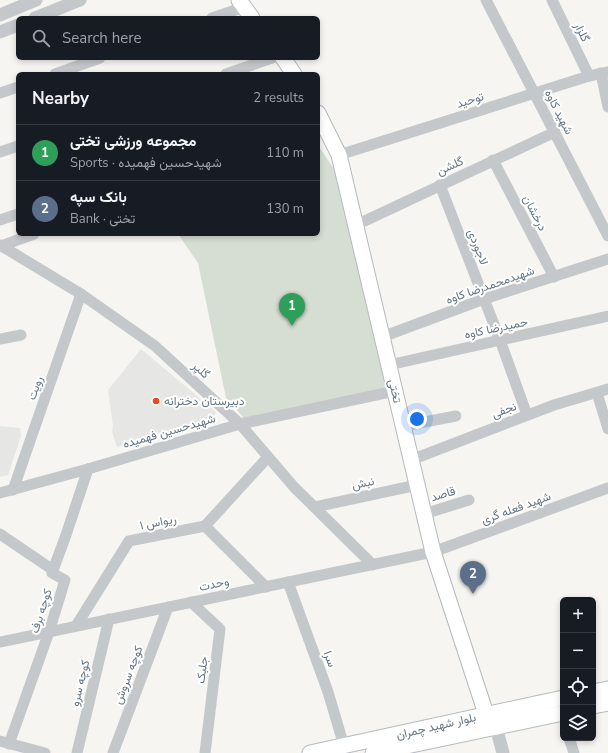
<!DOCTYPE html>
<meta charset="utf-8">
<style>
:root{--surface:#171b24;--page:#20242c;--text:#f1f3f6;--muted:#9ea1a6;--line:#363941;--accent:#0f766e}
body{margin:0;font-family:"Nunito Sans",Vazirmatn,sans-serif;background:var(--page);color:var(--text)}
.controls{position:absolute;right:12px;bottom:12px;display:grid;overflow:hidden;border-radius:6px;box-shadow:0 2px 6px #0003}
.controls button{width:36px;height:36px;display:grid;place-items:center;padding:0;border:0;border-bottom:1px solid var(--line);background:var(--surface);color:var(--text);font:20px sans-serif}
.you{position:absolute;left:417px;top:419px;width:14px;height:14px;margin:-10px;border:3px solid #fff;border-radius:50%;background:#1a73e8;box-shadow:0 0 0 6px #1a73e833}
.badge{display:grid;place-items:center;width:26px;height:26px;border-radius:50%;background:var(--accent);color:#fff;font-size:13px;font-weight:700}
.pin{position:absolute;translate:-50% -33px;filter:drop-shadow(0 1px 2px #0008)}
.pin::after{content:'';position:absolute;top:21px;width:14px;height:12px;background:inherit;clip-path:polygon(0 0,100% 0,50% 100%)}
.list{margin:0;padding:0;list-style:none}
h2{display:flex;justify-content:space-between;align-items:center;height:52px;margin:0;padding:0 16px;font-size:17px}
h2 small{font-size:13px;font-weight:400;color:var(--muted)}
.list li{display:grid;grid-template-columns:26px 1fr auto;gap:12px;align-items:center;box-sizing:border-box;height:56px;padding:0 16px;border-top:1px solid var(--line)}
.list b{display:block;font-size:15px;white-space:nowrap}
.list p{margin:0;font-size:13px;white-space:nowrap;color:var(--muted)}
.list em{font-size:13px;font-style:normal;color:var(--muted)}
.icon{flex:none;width:22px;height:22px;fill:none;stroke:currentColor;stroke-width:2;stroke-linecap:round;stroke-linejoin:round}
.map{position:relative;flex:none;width:608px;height:753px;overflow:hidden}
.search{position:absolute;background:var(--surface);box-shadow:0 2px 6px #0003;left:16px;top:16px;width:304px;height:44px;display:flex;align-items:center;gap:10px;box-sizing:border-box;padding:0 14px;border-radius:6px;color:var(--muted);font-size:15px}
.panel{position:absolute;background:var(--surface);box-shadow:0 2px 6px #0003;left:16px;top:72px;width:304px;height:164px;border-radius:6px}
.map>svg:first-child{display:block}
</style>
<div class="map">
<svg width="608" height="753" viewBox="0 0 608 753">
<rect width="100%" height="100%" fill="#f6f5f1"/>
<g fill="#e6e7e5">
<path d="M141 349 216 412 212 420 117 447 112 432 113 426 108 390Z"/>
<path d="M0 426 20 428 21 436 8 475 0 477Z"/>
</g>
<path fill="#d6ddd2" d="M318 145 334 169 387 390 249 424 226 398 198 263 178 234H318Z"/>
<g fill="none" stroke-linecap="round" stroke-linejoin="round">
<defs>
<g id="secondary">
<path d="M239 0 252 18"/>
<path d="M283 58 294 74"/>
<path d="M318 113 339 155 433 552 486 714 496 727"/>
<path d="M593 692 608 689"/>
<path d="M593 706 608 703"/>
<path d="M310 753 563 698"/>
<path d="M373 753 563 713"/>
</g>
</defs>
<use href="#secondary" stroke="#b4babe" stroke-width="17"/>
<g stroke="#c5c8cb" stroke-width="11">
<path d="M486 0 608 236"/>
<path d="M552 0 589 76"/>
<path d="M212 18 244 7"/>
<path d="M601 73 608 107"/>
<path d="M55 74 100 58"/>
<path d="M226 74 272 58"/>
<path d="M0 93 18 87"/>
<path d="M0 152 18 146"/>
<path d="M339 155 589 76 608 72"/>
<path d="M493 160 554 277"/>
<path d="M440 185 500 340 527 415"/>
<path d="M0 220 18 214"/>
<path d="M356 225 555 132"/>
<path d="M0 245 81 294 155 346 240 424 294 487 373 565"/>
<path d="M1 246 34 234"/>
<path d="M382 337 484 299 608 259"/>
<path d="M0 339 21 335"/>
<path d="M389 365 608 316"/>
<path d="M597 393 608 429"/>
<path d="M403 426 456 416"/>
<path d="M411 460 554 405 608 389"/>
<path d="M13 490 81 294"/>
<path d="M0 493 88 469 240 424 395 391"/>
<path d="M315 507 417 485"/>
<path d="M424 514 469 500"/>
<path d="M205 526 268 457"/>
<path d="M0 534 53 570"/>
<path d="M288 582 328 692 344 746"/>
<path d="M191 602 220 629 205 753"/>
<path d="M76 626 129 541 205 526 266 587"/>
<path d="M0 642 433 552 608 488"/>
<path d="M569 738 574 753"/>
<path d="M0 741 45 753"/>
<path d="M9 744 49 632 65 580 52 573 66 535 88 469"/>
<path d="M77 753 109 619"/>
<path d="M113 753 168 607"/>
</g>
<g stroke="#c5c8cb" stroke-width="13">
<path d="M0 15 36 0"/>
<path d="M35 18 80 0"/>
<path d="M0 32 18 25"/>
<path d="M496 727 503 753"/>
</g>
<use href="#secondary" stroke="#fff" stroke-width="15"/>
</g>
<circle fill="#ec481b" stroke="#fff" stroke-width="1.5" cx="156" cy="401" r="4"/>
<g text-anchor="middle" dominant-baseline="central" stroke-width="4" stroke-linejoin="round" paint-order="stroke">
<g font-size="12" fill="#637684" stroke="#fff">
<text transform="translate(582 32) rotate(64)">گلزار</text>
<text transform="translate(470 100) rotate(-18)">توحید</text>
<text transform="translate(559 112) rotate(63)">شهید کاوه</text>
<text transform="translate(450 166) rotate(-25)">گلشن</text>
<text transform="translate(535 213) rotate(63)">درخشان</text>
<text transform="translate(478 247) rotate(69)">لاجوردی</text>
<text transform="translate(490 285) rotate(-19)">شهیدمحمدرضا کاوه</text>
<text transform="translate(496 328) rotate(-12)">حمیدرضا کاوه</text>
<text transform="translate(201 370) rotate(42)">گلپر</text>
<text transform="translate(35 388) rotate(-71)">رویت</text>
<text transform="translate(395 391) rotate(77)">تختی</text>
<text transform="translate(504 410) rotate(-21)">نجفی</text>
<text transform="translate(169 431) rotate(-16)">شهیدحسین فهمیده</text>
<text transform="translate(363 483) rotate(-12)">نبش</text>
<text transform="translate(443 494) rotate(-17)">قاصد</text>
<text transform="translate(516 508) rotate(-20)">شهید فعله گری</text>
<text transform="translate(158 522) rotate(-11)">ریواس ۱</text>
<text transform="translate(214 584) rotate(-12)">وحدت</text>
<text transform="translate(41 611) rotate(-72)">کوچه برف</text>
<text transform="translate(330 659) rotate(70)">سرا</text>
<text transform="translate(202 670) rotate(-83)">جلبک</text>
<text transform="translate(128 675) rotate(-69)">کوچه سروش</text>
<text transform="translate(80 683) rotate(-76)">کوچه سرو</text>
<text transform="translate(436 726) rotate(-13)">بلوار شهید چمران</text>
</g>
<g font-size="12" fill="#637684" stroke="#fff" text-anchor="start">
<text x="164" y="401">دبیرستان دخترانه</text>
</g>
</g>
</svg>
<div class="controls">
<button>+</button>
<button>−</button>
<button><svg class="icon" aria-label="locate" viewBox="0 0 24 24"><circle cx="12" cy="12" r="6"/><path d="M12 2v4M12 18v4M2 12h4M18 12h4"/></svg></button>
<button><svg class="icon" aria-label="layers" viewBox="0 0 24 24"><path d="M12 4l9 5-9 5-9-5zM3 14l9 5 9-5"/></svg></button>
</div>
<div class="you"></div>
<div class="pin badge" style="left:292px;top:326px;background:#2e9e5b">1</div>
<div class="pin badge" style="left:473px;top:594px;background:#5c6f8a">2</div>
<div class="search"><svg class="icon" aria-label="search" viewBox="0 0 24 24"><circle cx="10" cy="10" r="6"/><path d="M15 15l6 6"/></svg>Search here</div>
<section class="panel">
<h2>Nearby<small>2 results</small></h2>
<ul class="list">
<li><span class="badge" style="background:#2e9e5b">1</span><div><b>مجموعه ورزشی تختی</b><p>Sports · شهیدحسین فهمیده</p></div><em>110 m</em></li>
<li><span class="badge" style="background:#5c6f8a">2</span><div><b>بانک سپه</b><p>Bank · تختی</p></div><em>130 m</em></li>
</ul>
</section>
</div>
